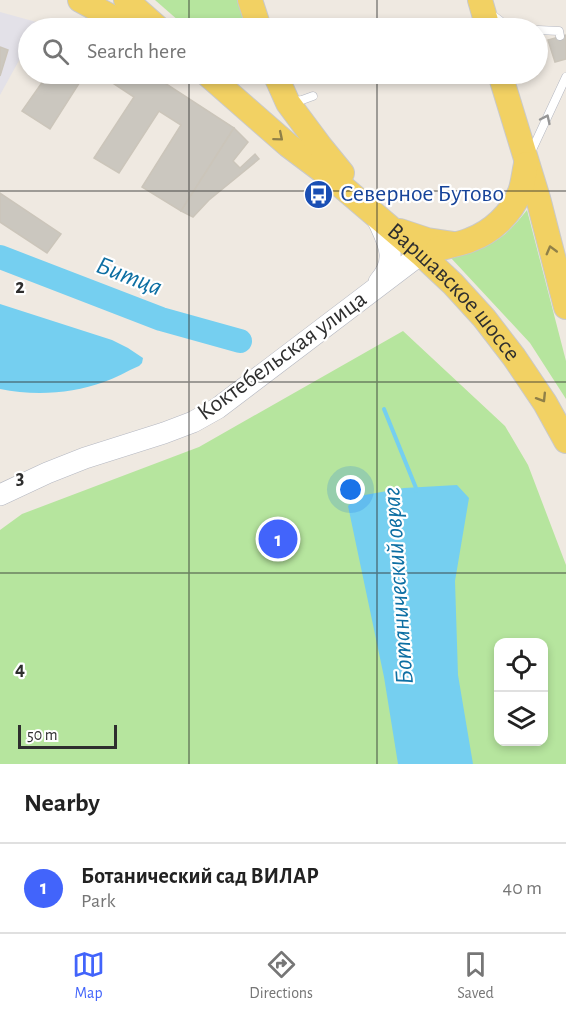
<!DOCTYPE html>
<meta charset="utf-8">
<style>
:root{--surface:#fff;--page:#f6f6f6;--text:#222;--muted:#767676;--line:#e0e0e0;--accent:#4264fb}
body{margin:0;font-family:"Alegreya Sans",sans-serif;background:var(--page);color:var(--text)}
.controls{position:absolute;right:18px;bottom:18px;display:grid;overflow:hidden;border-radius:12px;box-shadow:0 3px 9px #0003}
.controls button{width:54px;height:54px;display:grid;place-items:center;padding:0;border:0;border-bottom:2px solid var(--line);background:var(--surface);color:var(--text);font:30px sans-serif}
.scale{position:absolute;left:18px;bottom:15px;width:99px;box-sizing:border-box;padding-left:6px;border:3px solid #2e2e2e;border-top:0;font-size:16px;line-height:21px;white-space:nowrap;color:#2e2e2e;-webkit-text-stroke:4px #fff;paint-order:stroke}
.you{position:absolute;left:351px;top:490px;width:21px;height:21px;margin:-15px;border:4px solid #fff;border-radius:50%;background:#1a73e8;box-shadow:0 0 0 9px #1a73e833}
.badge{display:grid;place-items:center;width:39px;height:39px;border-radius:50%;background:var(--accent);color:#fff;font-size:20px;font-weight:700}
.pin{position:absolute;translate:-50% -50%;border:3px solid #fff;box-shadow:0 2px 6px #0006}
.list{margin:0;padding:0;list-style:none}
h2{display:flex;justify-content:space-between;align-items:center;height:78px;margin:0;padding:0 24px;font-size:26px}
h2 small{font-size:20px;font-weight:400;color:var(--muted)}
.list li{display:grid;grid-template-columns:39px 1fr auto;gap:18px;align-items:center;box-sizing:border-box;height:90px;padding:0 24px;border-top:2px solid var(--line)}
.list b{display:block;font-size:22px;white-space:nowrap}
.list p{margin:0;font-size:20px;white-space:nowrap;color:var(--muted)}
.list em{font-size:20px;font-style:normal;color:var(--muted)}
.icon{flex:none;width:33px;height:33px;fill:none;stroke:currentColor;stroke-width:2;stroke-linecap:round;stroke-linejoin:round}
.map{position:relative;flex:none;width:566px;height:764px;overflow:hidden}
.search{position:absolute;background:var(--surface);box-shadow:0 3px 9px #0003;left:18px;right:18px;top:18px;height:66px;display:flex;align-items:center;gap:15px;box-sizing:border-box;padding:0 21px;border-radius:33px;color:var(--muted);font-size:22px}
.sheet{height:168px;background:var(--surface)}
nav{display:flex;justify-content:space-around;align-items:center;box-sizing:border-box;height:84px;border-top:2px solid var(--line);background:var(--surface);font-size:16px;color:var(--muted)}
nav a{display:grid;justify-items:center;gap:3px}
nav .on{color:var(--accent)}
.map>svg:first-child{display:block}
</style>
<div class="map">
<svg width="566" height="764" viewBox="0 0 566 764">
<rect width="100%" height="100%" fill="#efe9e1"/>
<path fill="#e3e1e8" d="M0 12 40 23 37 28H28V44L0 95Z"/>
<g fill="#b6e59e" fill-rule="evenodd">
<path d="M155 0H239L248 28H187Z"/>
<path d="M527 210 566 361V399L530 343 451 258C467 253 486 248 500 238 511 230 519 220 527 210Z"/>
<path d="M403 331 505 426 528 465 566 565V764H0V530L22 514 199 447ZM498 642H544V742H498Z"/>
</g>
<g fill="#75cff0">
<path d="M0 304 112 340 128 348 143 358 142 363 139 366C127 371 116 378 104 382 71 394 34 396 0 389Z"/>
<path d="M457 485 469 498 455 581 458 675 473 764H398L384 677 348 506 359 496 404 488Z"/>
</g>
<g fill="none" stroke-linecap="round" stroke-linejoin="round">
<path stroke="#75cff0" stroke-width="4" d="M384 409 416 488V491"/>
<path stroke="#75cff0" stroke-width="24" d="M0 257 161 319 240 341"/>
</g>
<g fill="#cbc7bf" stroke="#cbc5ba" stroke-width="1.5">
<path d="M566 35V59L555 62 548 40Z"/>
<path d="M0 47 8 50 0 76Z"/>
<path d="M48 74H85L50 129 22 111Z"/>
<path d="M99 74H151L234 128 181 211 142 187 181 125 159 111 119 173 94 158 134 97Z"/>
<path d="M234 128 248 142 233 161 240 168 255 154 259 159 209 200 193 217 181 211Z"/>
<path d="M0 193 61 234 47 253 0 222Z"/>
</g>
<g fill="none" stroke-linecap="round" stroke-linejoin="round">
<defs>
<g id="lane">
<path d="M490 13 503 23 527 28"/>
<path d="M538 30 559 31 560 36"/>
<path d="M470 79 490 74"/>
<path d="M291 102 302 100 313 96"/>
<path d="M531 152 566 77"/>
</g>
<g id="secondary">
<path d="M376 216C387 241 400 258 379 282"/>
<path d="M0 495 47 473 85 458 164 433 193 422 218 408 421 254"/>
</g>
<g id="primary">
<path d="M80 0 132 28"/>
<path d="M126 0 158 28"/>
<path d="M250 0 259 28"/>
<path d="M480 0 488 28"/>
<path id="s1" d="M207 74 288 145 332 178 421 254 453 284 484 318 514 357 545 403 566 441"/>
<path d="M275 74 288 103 320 146 342 173"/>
<path d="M500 74 538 198 566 307"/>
<path d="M400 231 427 240 454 244"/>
<path d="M438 249C448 246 460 244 470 240 492 232 511 214 520 192 523 184 524 173 526 164"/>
</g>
</defs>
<use href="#lane" stroke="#b4b7c1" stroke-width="9"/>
<use href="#secondary" stroke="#b4b7c1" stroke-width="22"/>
<use href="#primary" stroke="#c9c9c9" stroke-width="26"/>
<use href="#lane" stroke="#fff" stroke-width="8"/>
<use href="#secondary" stroke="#fff" stroke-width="21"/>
<use href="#primary" stroke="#f2d163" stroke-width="24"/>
</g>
<defs><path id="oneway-chevron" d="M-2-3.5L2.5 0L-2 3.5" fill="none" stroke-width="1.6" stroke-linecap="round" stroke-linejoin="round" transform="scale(1.5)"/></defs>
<use stroke="#969696" href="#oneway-chevron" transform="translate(546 119) rotate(-65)"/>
<g stroke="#908048">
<use href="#oneway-chevron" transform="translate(279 137) rotate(40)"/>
<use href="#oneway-chevron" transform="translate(551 250) rotate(-105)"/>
<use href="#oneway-chevron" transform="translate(542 398) rotate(58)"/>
</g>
<path fill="none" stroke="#2e2e2e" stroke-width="1.5" stroke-opacity="0.55" d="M189 0V28M377 0V28M189 74V764M377 74V764M0 191H566M0 382H566M0 573H566"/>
<defs>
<symbol id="bus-disc" viewBox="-11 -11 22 22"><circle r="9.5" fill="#1a4fb4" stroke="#fff"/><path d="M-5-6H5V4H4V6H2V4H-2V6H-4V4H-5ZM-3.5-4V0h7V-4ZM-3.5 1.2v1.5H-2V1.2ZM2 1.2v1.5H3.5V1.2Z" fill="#fff"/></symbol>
</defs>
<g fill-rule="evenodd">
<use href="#bus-disc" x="302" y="178" width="33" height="33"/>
</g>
<g text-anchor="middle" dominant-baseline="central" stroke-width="4.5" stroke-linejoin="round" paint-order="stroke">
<g font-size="24" fill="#164399" stroke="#fff" text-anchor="start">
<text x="340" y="194">Северное Бутово</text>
</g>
<g font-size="24" fill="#2e2e2e" stroke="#fff">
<text stroke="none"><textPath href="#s1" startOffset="330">Варшавское шоссе</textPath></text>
<text transform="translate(282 356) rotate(-36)">Коктебельская улица</text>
</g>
<g font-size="26" font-style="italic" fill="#0d6fa3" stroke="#fff">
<text transform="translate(129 276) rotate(21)">Битца</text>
<text transform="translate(398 586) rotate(-94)">Ботанический овраг</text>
</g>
</g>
<g font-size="20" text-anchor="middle" font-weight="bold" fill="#2e2e2e" stroke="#fff" stroke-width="4.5" stroke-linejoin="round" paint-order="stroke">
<text x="20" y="293">2</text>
<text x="20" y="484">3</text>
<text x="20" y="675">4</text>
</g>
</svg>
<div class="controls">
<button><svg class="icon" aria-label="locate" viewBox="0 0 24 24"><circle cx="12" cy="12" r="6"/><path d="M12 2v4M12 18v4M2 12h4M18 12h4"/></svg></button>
<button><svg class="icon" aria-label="layers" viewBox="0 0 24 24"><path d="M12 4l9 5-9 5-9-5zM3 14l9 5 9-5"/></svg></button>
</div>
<div class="scale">50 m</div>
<div class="you"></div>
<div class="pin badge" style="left:278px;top:539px">1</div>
<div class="search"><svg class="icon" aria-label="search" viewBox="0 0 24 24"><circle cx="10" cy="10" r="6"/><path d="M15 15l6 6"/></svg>Search here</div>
</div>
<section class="sheet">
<h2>Nearby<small></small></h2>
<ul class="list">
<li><span class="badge">1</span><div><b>Ботанический сад ВИЛАР</b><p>Park</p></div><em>40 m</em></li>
</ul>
</section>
<nav>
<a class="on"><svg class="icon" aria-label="map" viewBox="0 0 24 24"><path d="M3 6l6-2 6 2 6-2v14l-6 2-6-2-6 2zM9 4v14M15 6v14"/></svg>Map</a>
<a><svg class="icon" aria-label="directions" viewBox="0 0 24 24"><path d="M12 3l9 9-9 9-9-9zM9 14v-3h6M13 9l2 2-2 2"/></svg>Directions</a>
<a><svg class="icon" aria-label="saved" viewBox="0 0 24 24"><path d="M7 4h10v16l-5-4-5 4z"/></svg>Saved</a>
</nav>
